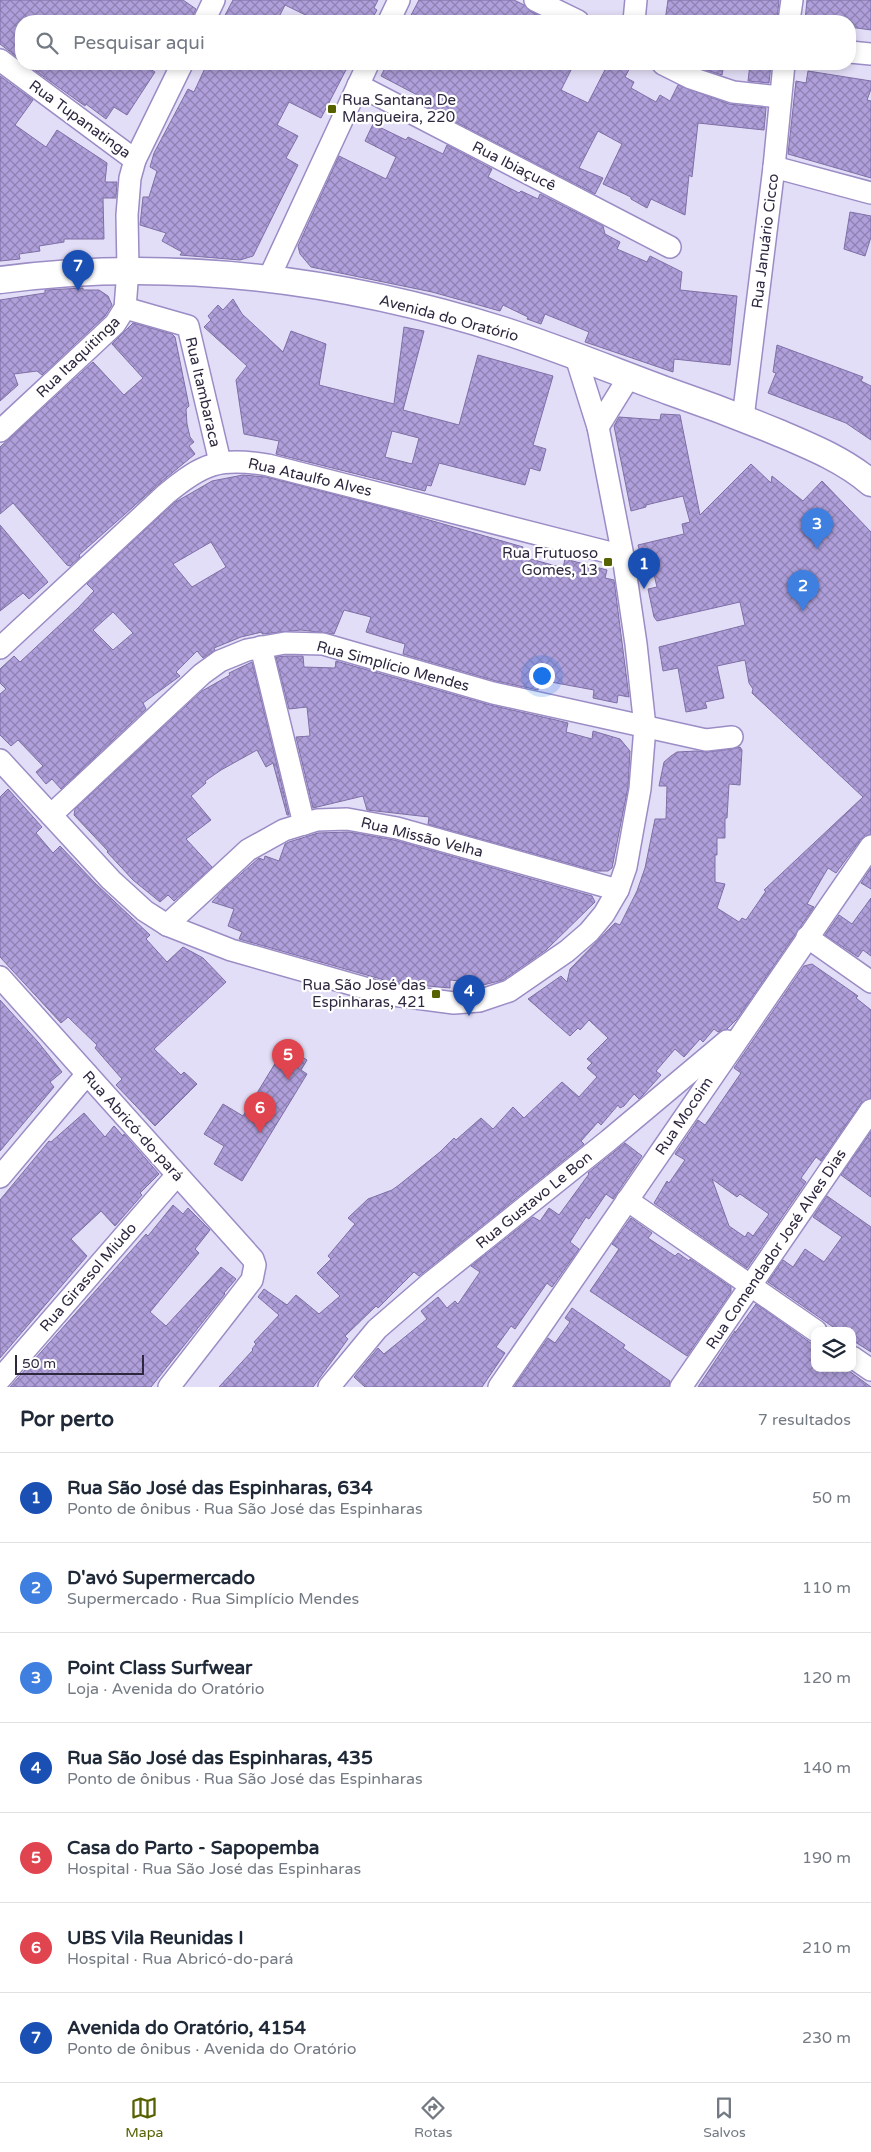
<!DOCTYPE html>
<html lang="pt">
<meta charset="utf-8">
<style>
:root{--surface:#fff;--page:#f2f2f3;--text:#1f2937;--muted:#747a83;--line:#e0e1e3;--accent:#576100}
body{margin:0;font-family:"Varela Round",sans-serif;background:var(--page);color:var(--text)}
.controls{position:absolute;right:15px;bottom:15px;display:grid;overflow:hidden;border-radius:10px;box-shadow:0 2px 8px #0003}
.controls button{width:45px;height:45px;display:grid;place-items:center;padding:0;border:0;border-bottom:1px solid var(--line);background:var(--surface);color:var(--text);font:25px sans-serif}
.scale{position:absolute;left:15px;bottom:12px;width:129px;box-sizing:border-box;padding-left:5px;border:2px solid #2e283f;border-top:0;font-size:14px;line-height:18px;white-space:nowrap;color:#2e283f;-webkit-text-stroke:4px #fff;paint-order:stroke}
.you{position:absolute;left:541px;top:675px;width:18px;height:18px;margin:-12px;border:4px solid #fff;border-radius:50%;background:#1a73e8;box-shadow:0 0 0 8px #1a73e833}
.badge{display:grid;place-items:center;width:32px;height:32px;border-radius:50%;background:var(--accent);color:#fff;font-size:16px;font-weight:700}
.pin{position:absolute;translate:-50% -41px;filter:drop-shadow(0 1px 2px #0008)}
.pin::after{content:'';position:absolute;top:26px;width:18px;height:15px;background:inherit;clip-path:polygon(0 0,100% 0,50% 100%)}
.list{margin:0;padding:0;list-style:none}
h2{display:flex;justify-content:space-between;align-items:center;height:65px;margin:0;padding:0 20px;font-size:21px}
h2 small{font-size:16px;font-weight:400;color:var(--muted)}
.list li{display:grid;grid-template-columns:32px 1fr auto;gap:15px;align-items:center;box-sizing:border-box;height:90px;padding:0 20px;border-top:1px solid var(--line)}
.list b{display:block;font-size:19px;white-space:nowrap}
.list p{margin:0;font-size:16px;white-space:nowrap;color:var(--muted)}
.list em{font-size:16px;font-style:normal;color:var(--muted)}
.icon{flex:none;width:28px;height:28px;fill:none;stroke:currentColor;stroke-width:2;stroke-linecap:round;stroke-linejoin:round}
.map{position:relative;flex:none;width:871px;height:1387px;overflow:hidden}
.search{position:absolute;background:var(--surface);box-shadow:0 2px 8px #0003;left:15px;right:15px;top:15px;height:55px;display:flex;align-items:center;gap:12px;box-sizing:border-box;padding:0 18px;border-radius:20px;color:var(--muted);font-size:19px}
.sheet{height:695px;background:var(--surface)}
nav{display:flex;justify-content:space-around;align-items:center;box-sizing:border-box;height:70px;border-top:1px solid var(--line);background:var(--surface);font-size:14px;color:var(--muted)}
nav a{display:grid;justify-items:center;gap:2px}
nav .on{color:var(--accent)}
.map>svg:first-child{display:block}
</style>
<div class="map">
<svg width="871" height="1387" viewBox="0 0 871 1387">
<defs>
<pattern id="building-cross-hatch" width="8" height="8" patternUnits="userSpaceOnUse" patternTransform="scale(1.25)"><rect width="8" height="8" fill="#af9fda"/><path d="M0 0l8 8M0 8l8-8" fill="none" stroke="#8f82b2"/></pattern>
</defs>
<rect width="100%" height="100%" fill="#e3def7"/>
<g fill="url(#building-cross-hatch)" stroke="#7e6fa6" fill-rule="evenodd">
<path d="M0 0H183L196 9 190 21H21V60L0 44Z"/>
<path d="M233 0H378L374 8 377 10 371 21H318L285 5 277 21H222Z"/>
<path d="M419 0H514L524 5 530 11 550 21H408Z"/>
<path d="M668 0H779L777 21H665Z"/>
<path d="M807 0H871V30L850 27V21H805Z"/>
<path d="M26 64H142L155 72 127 115 114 107 106 119 86 104 85 106Z"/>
<path d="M207 64H212L223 69 225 64H349L321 118 289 102 277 125 298 136 286 158 298 165 253 256 240 260 180 255 182 252 162 241 166 233 140 225 143 197H149L157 171 150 167 154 153 188 89 194 92Z"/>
<path d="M387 64H574L561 90 588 103 608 64H632L625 77 634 82 631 88 656 102 660 95 670 101 678 85 729 104 766 108 764 130 698 123 692 177 689 175 685 215 651 199 647 208 631 199V197L603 184 622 144 598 131 579 168 603 178 595 194 425 106 427 102 420 98 421 97 381 76Z"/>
<path d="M703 64H724L722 75 703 69Z"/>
<path d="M750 64H771L769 83 748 81Z"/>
<path d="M808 71 871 81V89L867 100 871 101V178L788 154 796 81 806 83Z"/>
<path d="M0 76 33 100 15 125 46 147 57 130 107 163 105 182H117L116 198H103L104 239H64V242L39 246 40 251 19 254 20 259 0 261Z"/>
<path d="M373 124 406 140 408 137 443 154 447 145 492 169 488 177 519 193 521 191 538 199 540 194 603 226 605 234 620 242 617 249 647 262 650 256 682 272 680 290 737 296 730 365 674 359 673 372 585 342 589 332 545 314 541 324 527 319 528 317 503 305 500 311 432 292 311 267 300 254 298 246 339 156 386 179 396 157 365 141Z"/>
<path d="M850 212 871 216V237L865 256 844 249Z"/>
<path d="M83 288V290H99L108 296 112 305 105 316 42 375 37 371 14 374 18 385 0 401V300L45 293V290Z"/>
<path d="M233 299 242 314 283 352 291 331 326 344 319 385 394 404 404 327 424 331 403 410 459 425 478 355 553 376 533 445 546 449 540 471 530 468 525 485 439 463 431 486 427 485 425 491 276 454 279 441 244 434 236 380 247 366 204 327 211 320 208 316 218 305 223 310ZM392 431 419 438 412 464 385 457Z"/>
<path d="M133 323 172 334 175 337 189 406 186 409 187 424 190 437 194 442 189 446 195 454 161 482 79 555 80 557 70 566 67 565 13 503 0 514V447L93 362 124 395 143 378 112 344Z"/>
<path d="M777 345 863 377 861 381 871 386V440L846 423 768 393 776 373 773 372Z"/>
<path d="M661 414 680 415 700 515 751 464 771 483 772 476 803 501 822 481 871 532V834L861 839 836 873 828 868 807 904 814 907 737 1019 727 1029 718 1032 714 1029 703 1042 700 1039 684 1057 675 1049 656 1071 661 1075 643 1095 639 1099 634 1094 624 1106 620 1108 618 1105 601 1125 598 1122 581 1141 584 1144 419 1276 414 1272 378 1308 376 1306 345 1336 348 1339 313 1387H219L253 1350 252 1349 256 1344 254 1342 279 1315 258 1297 264 1289 287 1305 296 1295 319 1314 340 1296 317 1273 331 1259 328 1256 355 1224 348 1218 368 1199 392 1190 399 1185 440 1152 454 1138 456 1140 481 1118 493 1129 513 1107 524 1118 562 1082 579 1097 597 1077 587 1068 592 1063 587 1059 608 1038 589 1020 580 1030 578 1028 570 1036 528 999 561 976 567 982 570 969 615 923 620 925 637 891 645 868 655 819H666L667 786H659L664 762 671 756 677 752 697 751 707 752 733 749 740 747 742 750 740 785 729 784 727 818H725V838H717V855H715V882L725 884 717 908 739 922 742 918 746 920 766 891 764 890 863 797 752 693 753 689 749 683 745 660 717 666 724 698 705 702 707 708 686 712 678 668 663 671 659 647 745 625 740 602 657 621 654 617 648 589 657 587 650 557 642 560 638 545 684 534 682 524 690 522 683 496 646 505V507L631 511 614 426 619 417 660 420Z"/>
<path d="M243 475 266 477 391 509 523 547 520 556 563 568 565 559 607 570 605 578 614 580 629 697 618 695 617 703 593 698 594 690 540 680 538 690 496 681 403 654 405 644 366 632 371 617 344 610 334 634 301 630 262 634V632L241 637 214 648 215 650 203 658 197 651 176 672 180 676 143 703 146 709 61 789 52 779 46 784 36 772 43 766 18 740 11 746 0 735V694L6 689 0 683V669L14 656 20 662 78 608 94 591 87 584 174 503 212 481ZM211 542 226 567 192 587 173 564ZM113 612 133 633 113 650 93 630Z"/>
<path d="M0 525 48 582 29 599 23 593 0 611Z"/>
<path d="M286 656H303L304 667 335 668 336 661 490 705 556 720 568 723 566 732 592 739 593 731 620 739 630 751 628 787 612 868 608 871H596L428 824 429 817 367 810 363 796 313 808 296 737 310 736 307 707 289 709 276 657Z"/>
<path d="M252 662 289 815H287L273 763 266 767 257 750 221 770 205 781 206 783 191 796 211 820 186 839 212 867 174 901 168 895 160 902 133 880 107 852 108 851 74 815 75 809 202 691 230 675 229 673Z"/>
<path d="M8 789 42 827 36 833 53 853 60 846 95 883 150 935 146 939 167 962 183 947 203 958 226 982 154 1049 181 1075 184 1072 197 1084 155 1126 116 1085 122 1079 95 1048 97 1045 68 1017 61 1023 0 957V797Z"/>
<path d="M349 832 394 840 592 896 595 902 546 950 503 980 475 987 471 982 450 980V988L395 983 239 939 242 932 228 926 234 909 212 902 225 888 259 858 264 860 265 856 279 861 285 844 289 842 318 833Z"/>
<path d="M871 868V889L861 883Z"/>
<path d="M871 898V956L863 950 858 957 825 935 839 915 852 924Z"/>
<path d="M812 964 858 996 856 998 871 1010V1098L861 1103 821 1161 816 1157 801 1178 806 1182 747 1268 654 1203 667 1181 669 1183 685 1160 675 1154 698 1120 705 1125 710 1118 741 1073 734 1068 804 966ZM712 1179 737 1197 740 1194 769 1214 753 1236 748 1232 745 1237 729 1226Z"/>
<path d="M0 1000 38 1042 62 1072 50 1082 54 1087 0 1151Z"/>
<path d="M291 1051 307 1060 301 1070 307 1074 242 1181 214 1164 224 1146 204 1134 223 1104 243 1116 279 1057 285 1061Z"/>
<path d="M84 1113 105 1137 114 1126 123 1136 124 1134 159 1174 140 1193 142 1195 115 1226 101 1211 71 1239 87 1256 0 1358V1200L49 1141 51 1142Z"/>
<path d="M871 1132V1197L841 1175Z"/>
<path d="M625 1143 642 1156 613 1199 606 1194 589 1219 586 1217 570 1242 579 1249 552 1287 547 1283 515 1329 511 1326 496 1347 505 1353 482 1387H365L354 1377 378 1348 384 1354 427 1319 421 1311 438 1297 447 1308 455 1301 458 1304 480 1272 471 1266 533 1217 540 1221 549 1208 559 1215 589 1174 588 1173Z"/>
<path d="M827 1196 871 1227V1352L852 1340V1331H839L768 1282 783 1260 793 1267 805 1249 824 1262 842 1237 813 1217Z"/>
<path d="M173 1205 183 1214 188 1208 210 1230 195 1249 199 1253 150 1312 166 1326 221 1267 236 1279 224 1293 225 1294 151 1387H10L146 1234 148 1236Z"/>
<path d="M631 1218 652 1233 648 1238 675 1256 678 1253 689 1261 690 1259 731 1287V1292L687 1356 590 1291 619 1249 612 1244Z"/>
<path d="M756 1304 815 1346V1368H845L871 1387H698L735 1331V1333Z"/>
<path d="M572 1308 625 1345 623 1348 670 1381 669 1387H514L548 1338 555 1343 570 1322 565 1318Z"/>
</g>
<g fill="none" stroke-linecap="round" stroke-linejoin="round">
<defs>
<g id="minor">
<path d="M535 0 578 21"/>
<path d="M204 21 214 0"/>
<path d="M389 21 399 0"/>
<path d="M634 21 636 0"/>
<path d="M789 21 792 0"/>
<path d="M850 52 871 54"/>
<path d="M0 60 135 160"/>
<path d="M663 64 691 78 733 92 780 97"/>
<path d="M358 85 670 247"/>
<path d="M774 167 871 193"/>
<path d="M268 280 368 64"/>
<path d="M125 308 188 326 220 462"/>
<path d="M743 418 774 167 784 64"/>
<path d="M598 427 629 377"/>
<path d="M0 431 115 324 125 308 128 270 127 215 130 178 135 160 182 64"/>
<path d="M261 647 304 824"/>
<path d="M0 648 166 494C203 463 220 457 268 465L623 556"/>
<path d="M0 760 111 880 145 911 167 925 231 950 386 994 454 1003 479 1001 509 991 567 951 589 932 604 914 618 890 626 867 640 789 645 727 636 644 623 556 598 427 576 357"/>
<path d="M51 815 202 674 220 661 247 650 285 643 323 644 493 693 706 740 732 737"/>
<path d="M167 925 248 850 284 830 317 820 347 819 397 828 618 890"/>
<path d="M807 937 871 982"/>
<path d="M0 977 253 1259 255 1265 252 1280 169 1387"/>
<path d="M0 1177 87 1074"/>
<path d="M627 1200 816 1331"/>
<path d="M852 1357 871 1370"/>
<path d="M0 1379 177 1175"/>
<path d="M329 1387 377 1329 429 1284 609 1140 727 1041"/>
<path d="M499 1387 871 846"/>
<path d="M681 1387 871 1110"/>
</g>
<path id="major" d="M0 280C169 257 343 279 505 331 560 349 614 371 668 391 706 404 743 418 779 433 812 447 844 460 871 483"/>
</defs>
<use href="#minor" stroke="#9b8cc5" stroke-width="24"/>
<use href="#major" stroke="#9b8cc5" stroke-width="29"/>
<use href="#minor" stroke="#fff" stroke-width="21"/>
<use href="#major" stroke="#fff" stroke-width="26"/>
</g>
<g fill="#576100" stroke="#fff" stroke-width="2">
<rect x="327" y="104" width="10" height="10" rx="2.5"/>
<rect x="603" y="557" width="10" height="10" rx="2.5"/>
<rect x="431" y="989" width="10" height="10" rx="2.5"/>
</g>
<g text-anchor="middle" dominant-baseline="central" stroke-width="4.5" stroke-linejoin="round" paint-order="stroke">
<g font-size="15" fill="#2e283f" stroke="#fff" text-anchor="end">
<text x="342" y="100" text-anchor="start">Rua Santana De<tspan x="342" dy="17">Mangueira, 220</tspan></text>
<text x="598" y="553">Rua Frutuoso<tspan x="598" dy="17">Gomes, 13</tspan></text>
<text x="426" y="985">Rua São José das<tspan x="426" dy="17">Espinharas, 421</tspan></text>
</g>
<g font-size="15" fill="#2e283f" stroke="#fff">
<text transform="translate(80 119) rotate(36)">Rua Tupanatinga</text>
<text transform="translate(514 166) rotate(27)">Rua Ibiaçucê</text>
<text transform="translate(765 241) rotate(-83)">Rua Januário Cicco</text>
<text transform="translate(449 318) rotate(15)">Avenida do Oratório</text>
<text transform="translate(78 357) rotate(-44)">Rua Itaquitinga</text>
<text transform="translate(203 392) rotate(77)">Rua Itambaraca</text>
<text transform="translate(310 477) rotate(13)">Rua Ataulfo Alves</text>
<text transform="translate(393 666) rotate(15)">Rua Simplício Mendes</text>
<text transform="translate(422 837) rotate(14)">Rua Missão Velha</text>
<text transform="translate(684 1116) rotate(-56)">Rua Mocoim</text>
<text transform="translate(133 1126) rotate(48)">Rua Abricó-do-pará</text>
<text transform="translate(534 1200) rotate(-39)">Rua Gustavo Le Bon</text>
<text transform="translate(776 1249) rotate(-56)">Rua Comendador José Alves Dias</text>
<text transform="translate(88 1277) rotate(-49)">Rua Girassol Miúdo</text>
</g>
</g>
</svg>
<div class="controls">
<button><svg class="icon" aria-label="layers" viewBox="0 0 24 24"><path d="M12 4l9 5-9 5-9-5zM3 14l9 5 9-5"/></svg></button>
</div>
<div class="scale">50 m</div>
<div class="you"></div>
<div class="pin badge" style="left:644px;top:589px;background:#1a4fb4">1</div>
<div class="pin badge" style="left:803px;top:611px;background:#3f7fe0">2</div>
<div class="pin badge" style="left:817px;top:549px;background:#3f7fe0">3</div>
<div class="pin badge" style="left:469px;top:1016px;background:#1a4fb4">4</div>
<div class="pin badge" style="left:288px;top:1080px;background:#e0444e">5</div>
<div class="pin badge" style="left:260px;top:1133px;background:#e0444e">6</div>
<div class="pin badge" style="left:78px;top:291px;background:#1a4fb4">7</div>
<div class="search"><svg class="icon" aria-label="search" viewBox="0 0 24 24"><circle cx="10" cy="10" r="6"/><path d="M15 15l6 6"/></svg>Pesquisar aqui</div>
</div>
<section class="sheet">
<h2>Por perto<small>7 resultados</small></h2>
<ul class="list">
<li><span class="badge" style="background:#1a4fb4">1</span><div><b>Rua São José das Espinharas, 634</b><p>Ponto de ônibus · Rua São José das Espinharas</p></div><em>50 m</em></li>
<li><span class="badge" style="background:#3f7fe0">2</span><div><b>D'avó Supermercado</b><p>Supermercado · Rua Simplício Mendes</p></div><em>110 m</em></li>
<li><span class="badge" style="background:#3f7fe0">3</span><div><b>Point Class Surfwear</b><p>Loja · Avenida do Oratório</p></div><em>120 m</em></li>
<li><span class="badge" style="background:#1a4fb4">4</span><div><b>Rua São José das Espinharas, 435</b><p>Ponto de ônibus · Rua São José das Espinharas</p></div><em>140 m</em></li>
<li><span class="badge" style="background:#e0444e">5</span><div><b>Casa do Parto - Sapopemba</b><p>Hospital · Rua São José das Espinharas</p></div><em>190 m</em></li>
<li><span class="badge" style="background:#e0444e">6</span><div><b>UBS Vila Reunidas I</b><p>Hospital · Rua Abricó-do-pará</p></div><em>210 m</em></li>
<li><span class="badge" style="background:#1a4fb4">7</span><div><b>Avenida do Oratório, 4154</b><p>Ponto de ônibus · Avenida do Oratório</p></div><em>230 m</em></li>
</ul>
</section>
<nav>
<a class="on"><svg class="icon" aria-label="map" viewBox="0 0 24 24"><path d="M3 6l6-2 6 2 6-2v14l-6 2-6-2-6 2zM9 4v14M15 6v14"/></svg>Mapa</a>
<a><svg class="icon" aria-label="directions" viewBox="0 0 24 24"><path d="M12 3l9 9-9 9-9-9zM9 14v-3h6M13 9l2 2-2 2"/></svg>Rotas</a>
<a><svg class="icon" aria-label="saved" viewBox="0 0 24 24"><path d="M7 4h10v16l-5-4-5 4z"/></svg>Salvos</a>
</nav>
